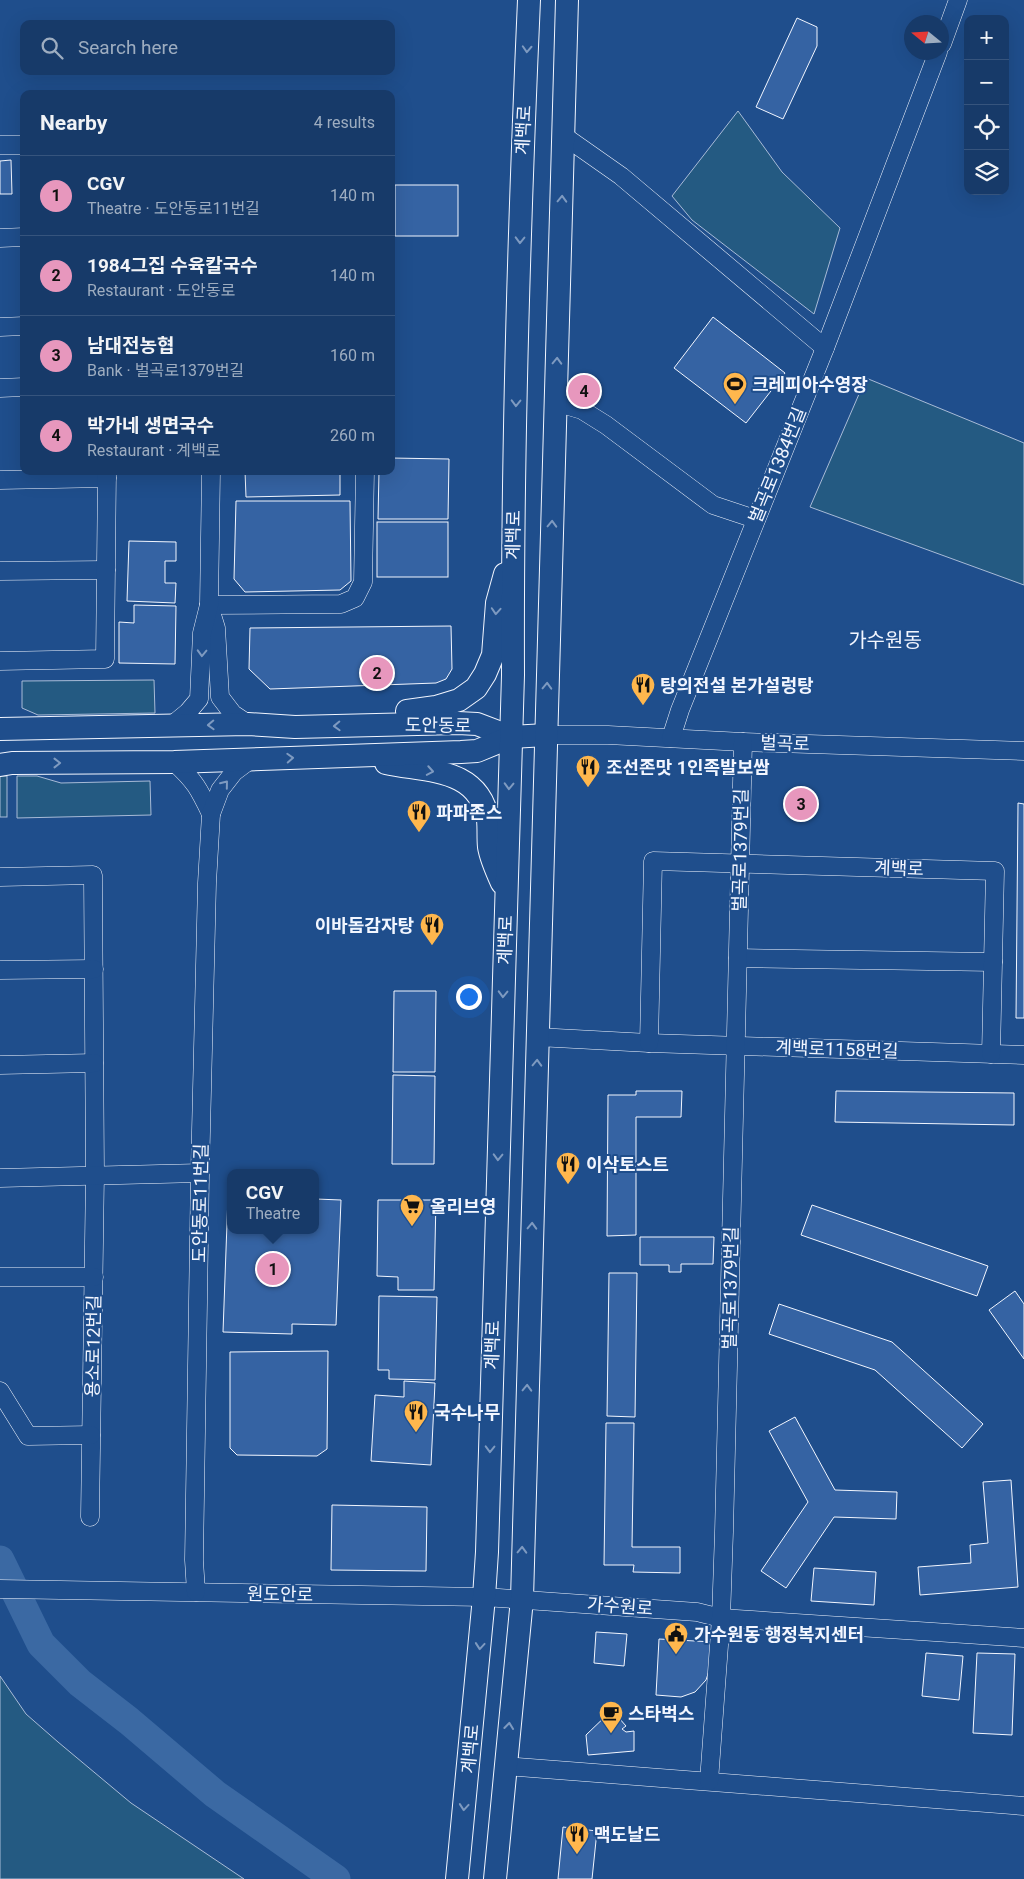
<!DOCTYPE html>
<meta charset="utf-8">
<style>
:root{--surface:#173a69;--page:#244571;--text:#f1f3f6;--muted:#9eadc0;--line:#36547d;--accent:#e797bd}
body{margin:0;font-family:Roboto,"Noto Sans KR",sans-serif;background:var(--page);color:var(--text)}
.controls{position:absolute;right:15px;top:15px;display:grid;overflow:hidden;border-radius:10px;box-shadow:0 5px 20px #0002}
.controls button{width:45px;height:45px;display:grid;place-items:center;padding:0;border:0;border-bottom:1px solid var(--line);background:var(--surface);color:var(--text);font:25px sans-serif}
.compass{position:absolute;left:904px;top:15px;width:45px;height:45px;border-radius:50%;background:var(--surface);box-shadow:0 5px 20px #0002;rotate:288deg}
.you{position:absolute;left:468px;top:996px;width:18px;height:18px;margin:-12px;border:4px solid #fff;border-radius:50%;background:#1a73e8;box-shadow:0 0 0 8px #1a73e833}
.badge{display:grid;place-items:center;width:32px;height:32px;border-radius:50%;background:var(--accent);color:#111;font-size:16px;font-weight:700}
.pin{position:absolute;translate:-50% -50%;border:2px solid #fff;box-shadow:0 1px 5px #0006}
.popup{position:absolute;left:227px;top:1169px;width:92px;height:65px;box-sizing:border-box;display:grid;place-content:center;border-radius:10px;background:var(--surface);filter:drop-shadow(0 1px 4px #0005);font-size:16px;white-space:nowrap;color:var(--muted)}
.popup b{font-size:19px;color:var(--text)}
.popup::after{content:'';position:absolute;left:50%;top:100%;margin-left:-10px;border:10px solid transparent;border-top-color:var(--surface)}
.list{margin:0;padding:0;list-style:none}
h2{display:flex;justify-content:space-between;align-items:center;height:65px;margin:0;padding:0 20px;font-size:21px}
h2 small{font-size:16px;font-weight:400;color:var(--muted)}
.list li{display:grid;grid-template-columns:32px 1fr auto;gap:15px;align-items:center;box-sizing:border-box;height:80px;padding:0 20px;border-top:1px solid var(--line)}
.list b{display:block;font-size:19px;white-space:nowrap}
.list p{margin:0;font-size:16px;white-space:nowrap;color:var(--muted)}
.list em{font-size:16px;font-style:normal;color:var(--muted)}
.icon{flex:none;width:28px;height:28px;fill:none;stroke:currentColor;stroke-width:2;stroke-linecap:round;stroke-linejoin:round}
.map{position:relative;flex:none;width:1024px;height:1879px;overflow:hidden}
.search{position:absolute;background:var(--surface);box-shadow:0 5px 20px #0002;left:20px;top:20px;width:375px;height:55px;display:flex;align-items:center;gap:12px;box-sizing:border-box;padding:0 18px;border-radius:10px;color:var(--muted);font-size:19px}
.panel{position:absolute;background:var(--surface);box-shadow:0 5px 20px #0002;left:20px;top:90px;width:375px;height:385px;border-radius:10px}
.map>svg:first-child{display:block}
</style>
<div class="map">
<svg width="1024" height="1879" viewBox="0 0 1024 1879">
<rect width="100%" height="100%" fill="#1f4e8c"/>
<g fill="#245a82" stroke="#a8bbd7">
<path d="M738 111 782 172 840 228 814 314 692 220 672 196Z"/>
<path d="M866 378 1024 443V585L810 507Z"/>
<path d="M154 680 155 713 38 715 22 708V681Z"/>
<rect x="0" y="776" width="7" height="41"/>
<path d="M17 776H37L61 783 150 781 151 815 17 818Z"/>
<path d="M0 1676 26 1714 58 1742 131 1803 244 1879H0Z"/>
</g>
<g fill="none" stroke-linecap="round" stroke-linejoin="round">
<path stroke="#3b69a3" stroke-width="29" d="M0 1560 41 1644 80 1683 129 1721 215 1794 336 1879"/>
</g>
<g fill="#3563a3" stroke="#f2f6ff">
<path d="M797 18 817 27V46L783 119 756 107Z"/>
<path d="M11 160 12 194H0V161Z"/>
<rect x="395" y="185" width="63" height="51"/>
<path d="M713 317 785 373 746 423 674 368Z"/>
<path d="M391 458 449 459 448 519H378L379 471H391Z"/>
<path d="M245 471H340V495L246 497Z"/>
<path d="M236 501H350L351 581 340 590 245 592 234 579Z"/>
<rect x="377" y="522" width="71" height="55"/>
<path d="M129 541 176 542V561H165V583H176L175 603 127 601Z"/>
<path d="M134 605 176 606 175 664 119 663V622L134 623Z"/>
<path d="M451 626 452 669 446 679 436 683 270 689 249 669 250 628Z"/>
<path d="M1018 803 1024 804V1018H1016Z"/>
<path d="M394 991H436L435 1072H393Z"/>
<path d="M393 1075 435 1076 434 1164H392Z"/>
<path d="M636 1091H682L681 1117H636V1235L607 1236 608 1095H636Z"/>
<path d="M836 1091 1014 1093V1125L835 1122Z"/>
<path d="M228 1196H230V1230H316V1199L341 1200 336 1325 292 1324V1334L223 1332Z"/>
<path d="M378 1200H436L434 1290H398V1277L377 1276Z"/>
<path d="M812 1205 988 1266 977 1296 801 1235Z"/>
<path d="M640 1237H714L713 1264H681V1272H669V1265H640Z"/>
<path d="M609 1273H637L635 1417 607 1416Z"/>
<path d="M1015 1291 1024 1304V1359L989 1310Z"/>
<path d="M379 1296 437 1297 435 1380 389 1379V1370H378Z"/>
<path d="M779 1304 892 1342 983 1424 962 1448 875 1370 769 1334Z"/>
<path d="M328 1351 327 1449 317 1456 237 1455 230 1448V1352Z"/>
<path d="M404 1381 435 1383 431 1465 371 1461 375 1395 404 1397Z"/>
<path d="M795 1417 835 1490 897 1492 896 1519 834 1517 786 1588 761 1571 808 1502 769 1431Z"/>
<path d="M606 1423H634L632 1547H680V1573L633 1572 634 1565H604Z"/>
<path d="M1011 1480 1018 1587 920 1595 918 1567 971 1563 970 1545 988 1543 983 1482Z"/>
<path d="M332 1505 427 1507 426 1571 331 1570Z"/>
<path d="M814 1568 876 1572 874 1605 811 1601Z"/>
<path d="M596 1632 627 1634 624 1666 594 1663Z"/>
<path d="M659 1639 713 1642 711 1665 706 1680 695 1692 681 1697 656 1695Z"/>
<path d="M926 1653 963 1656 959 1700 922 1696Z"/>
<path d="M977 1653 1015 1654 1012 1735 973 1733Z"/>
<path d="M612 1710 626 1726 622 1729 626 1732 634 1731V1751L588 1755 586 1735Z"/>
<path d="M563 1827 597 1831 592 1879H558Z"/>
</g>
<g fill="none" stroke-linecap="round" stroke-linejoin="round">
<defs>
<g id="minor">
<path d="M942 44 958 0"/>
<path d="M564 136 621 176 825 348"/>
<path d="M0 145H24"/>
<path d="M0 238 24 237"/>
<path d="M0 327 24 326"/>
<path d="M0 388 24 387"/>
<path d="M555 402 582 410 606 425 713 505 755 519"/>
<path d="M0 480 107 478"/>
<path d="M0 571 106 570"/>
<path d="M209 605 341 604 355 598 363 582 365 471"/>
<path d="M209 605 216 628 220 697 233 714 248 724"/>
<path d="M0 661 105 659 107 471"/>
<path d="M171 726 188 712 199 699 202 633 209 605 211 471"/>
<path d="M546 735H608L743 742 1024 751"/>
<path d="M671 738 680 710 825 348 938 52"/>
<path d="M174 762C195 781 199 789 211 814"/>
<path d="M0 877 93 875 95 1174 90 1517"/>
<path d="M738 958 993 962"/>
<path d="M0 970 94 969"/>
<path d="M537 1037 649 1043 1024 1055"/>
<path d="M649 1043 653 861 995 871 991 1054"/>
<path d="M0 1065 94 1063"/>
<path d="M0 1178 200 1173"/>
<path d="M0 1277H94"/>
<path d="M0 1391 28 1436 91 1435"/>
<path d="M0 1589 484 1597 697 1612 721 1618 1024 1638"/>
<path d="M196 1592 194 1560 200 1173 207 883 211 814 220 790 234 772 250 760"/>
<path d="M505 1766 1024 1806"/>
<path d="M709 1781 721 1618 724 1532 743 742"/>
</g>
<g id="major">
<path d="M407 711 436 707 459 700 476 688 485 674 493 655 497 603 505 574"/>
<path d="M0 729 248 724 295 727 458 723 477 724 511 737"/>
<path d="M386 763C427 772 479 767 488 820 489 829 488 838 489 847 491 859 497 872 502 883"/>
<path d="M0 765 12 763 174 762 461 752 477 751 511 737 546 735"/>
<path d="M457 1879 484 1597 487 1552 513 675C512 450 519 225 529 0"/>
<path d="M495 1879 522 1599 567 0"/>
</g>
</defs>
<use href="#minor" stroke="#f2f6ff" stroke-width="19"/>
<use href="#major" stroke="#f2f6ff" stroke-width="24"/>
<use href="#minor" stroke="#1f4e8c" stroke-width="18"/>
<use href="#major" stroke="#1f4e8c" stroke-width="22"/>
</g>
<defs><path id="oneway-chevron" d="M-2-3.5L2.5 0L-2 3.5" fill="none" stroke-width="1.6" stroke-linecap="round" stroke-linejoin="round" transform="scale(1.25)"/></defs>
<g stroke="#7e9ac0">
<use href="#oneway-chevron" transform="translate(527 49) rotate(93)"/>
<use href="#oneway-chevron" transform="translate(562 199) rotate(-88)"/>
<use href="#oneway-chevron" transform="translate(520 240) rotate(91)"/>
<use href="#oneway-chevron" transform="translate(557 361) rotate(-88)"/>
<use href="#oneway-chevron" transform="translate(516 403) rotate(91)"/>
<use href="#oneway-chevron" transform="translate(552 524) rotate(-88)"/>
<use href="#oneway-chevron" transform="translate(496 611) rotate(94)"/>
<use href="#oneway-chevron" transform="translate(202 653) rotate(92)"/>
<use href="#oneway-chevron" transform="translate(547 686) rotate(-88)"/>
<use href="#oneway-chevron" transform="translate(211 725) rotate(178)"/>
<use href="#oneway-chevron" transform="translate(337 726) rotate(178)"/>
<use href="#oneway-chevron" transform="translate(290 758) rotate(-3)"/>
<use href="#oneway-chevron" transform="translate(57 763)"/>
<use href="#oneway-chevron" transform="translate(430 771) rotate(10)"/>
<use href="#oneway-chevron" transform="translate(225 784) rotate(-51)"/>
<use href="#oneway-chevron" transform="translate(509 786) rotate(92)"/>
<use href="#oneway-chevron" transform="translate(503 994) rotate(92)"/>
<use href="#oneway-chevron" transform="translate(537 1063) rotate(-88)"/>
<use href="#oneway-chevron" transform="translate(498 1157) rotate(92)"/>
<use href="#oneway-chevron" transform="translate(532 1226) rotate(-88)"/>
<use href="#oneway-chevron" transform="translate(527 1388) rotate(-88)"/>
<use href="#oneway-chevron" transform="translate(490 1449) rotate(91)"/>
<use href="#oneway-chevron" transform="translate(522 1550) rotate(-88)"/>
<use href="#oneway-chevron" transform="translate(480 1646) rotate(95)"/>
<use href="#oneway-chevron" transform="translate(509 1726) rotate(-84)"/>
<use href="#oneway-chevron" transform="translate(464 1807) rotate(95)"/>
</g>
<defs>
<symbol id="stadium-pin" viewBox="-11 -11 22 30"><path d="M0 17L-7.5 6A9.5 9.5 0 1 1 7.5 6Z" fill="#ffb74d" stroke="#1f4e8c"/><path d="M0-5a6.5 5 0 1 0 0 10a6.5 5 0 1 0 0-10ZM-3.5-1.8h7v3.6h-7Z" fill="#111"/></symbol>
<symbol id="restaurant-pin" viewBox="-11 -11 22 30"><path d="M0 17L-7.5 6A9.5 9.5 0 1 1 7.5 6Z" fill="#ffb74d" stroke="#1f4e8c"/><path d="M-5-6h1v4h1v-4h1v4h1v-4h1v5L-1.5 .5V6h-2V.5L-5-1ZM5-6V6H3V1.5H1.5Q1.5-4 5-6Z" fill="#111"/></symbol>
<symbol id="supermarket-pin" viewBox="-11 -11 22 30"><path d="M0 17L-7.5 6A9.5 9.5 0 1 1 7.5 6Z" fill="#ffb74d" stroke="#1f4e8c"/><path d="M-6-5.5h2.5l.6 2H6L4.5 2H-2.5L-4.4-4H-6ZM-1.5 3.2a1.3 1.3 0 1 0 .1 0ZM3 3.2a1.3 1.3 0 1 0 .1 0Z" fill="#111"/></symbol>
<symbol id="civic-pin" viewBox="-11 -11 22 30"><path d="M0 17L-7.5 6A9.5 9.5 0 1 1 7.5 6Z" fill="#ffb74d" stroke="#1f4e8c"/><path d="M-.6-6.5H3V-4.5H.6V-3L4-1V1h2V6H-6V1h2V-1L-.6-3ZM-1.2 2.5V6h2.4V2.5Z" fill="#111"/></symbol>
<symbol id="cafe-pin" viewBox="-11 -11 22 30"><path d="M0 17L-7.5 6A9.5 9.5 0 1 1 7.5 6Z" fill="#ffb74d" stroke="#1f4e8c"/><path d="M-5.5-4.5H6V0H3Q3 3.5 0 3.5H-2.5Q-5.5 3.5-5.5 0ZM3-3.2v2h1.7v-2ZM-6 4.5H4V6H-6Z" fill="#111"/></symbol>
</defs>
<g fill-rule="evenodd">
<use href="#stadium-pin" x="721" y="370" width="28" height="38"/>
<use href="#restaurant-pin" x="629" y="671" width="28" height="38"/>
<use href="#restaurant-pin" x="574" y="753" width="28" height="38"/>
<use href="#restaurant-pin" x="405" y="798" width="28" height="38"/>
<use href="#restaurant-pin" x="418" y="911" width="28" height="38"/>
<use href="#restaurant-pin" x="554" y="1150" width="28" height="38"/>
<use href="#supermarket-pin" x="398" y="1192" width="28" height="38"/>
<use href="#restaurant-pin" x="402" y="1398" width="28" height="38"/>
<use href="#civic-pin" x="662" y="1620" width="28" height="38"/>
<use href="#cafe-pin" x="597" y="1699" width="28" height="38"/>
<use href="#restaurant-pin" x="563" y="1820" width="28" height="38"/>
</g>
<g text-anchor="middle" dominant-baseline="central" stroke-width="4" stroke-linejoin="round" paint-order="stroke">
<g font-size="18" fill="#f2f6ff" stroke="#1f4e8c">
<text transform="translate(523 130) rotate(-87)">계백로</text>
<text transform="translate(777 465) rotate(-68)">벌곡로1384번길</text>
<text transform="translate(513 535) rotate(-89)">계백로</text>
<text transform="translate(438 725) rotate(1)">도안동로</text>
<text transform="translate(785 743) rotate(2)">벌곡로</text>
<text transform="translate(740 850) rotate(-89)">벌곡로1379번길</text>
<text transform="translate(899 868) rotate(2)">계백로</text>
<text transform="translate(505 940) rotate(-88)">계백로</text>
<text transform="translate(837 1049) rotate(2)">계백로1158번길</text>
<text transform="translate(200 1203) rotate(-89)">도안동로11번길</text>
<text transform="translate(730 1288) rotate(-89)">벌곡로1379번길</text>
<text transform="translate(492 1345) rotate(-88)">계백로</text>
<text transform="translate(93 1346) rotate(-89)">용소로12번길</text>
<text transform="translate(280 1594) rotate(1)">원도안로</text>
<text transform="translate(620 1606) rotate(4)">가수원로</text>
<text transform="translate(470 1749) rotate(-85)">계백로</text>
</g>
<g font-size="18" font-weight="bold" fill="#f2f6ff" stroke="#1f4e8c" text-anchor="start">
<text x="752" y="384">크레피아수영장</text>
<text x="660" y="685">탕의전설 본가설렁탕</text>
<text x="606" y="767">조선존맛 1인족발보쌈</text>
<text x="436" y="812">파파존스</text>
<text x="414" y="925" text-anchor="end">이바돔감자탕</text>
<text x="586" y="1164">이삭토스트</text>
<text x="430" y="1206">올리브영</text>
<text x="434" y="1412">국수나무</text>
<text x="694" y="1634">가수원동 행정복지센터</text>
<text x="628" y="1713">스타벅스</text>
<text x="594" y="1834">맥도날드</text>
</g>
<g font-size="20" fill="#f2f6ff" stroke="#1f4e8c">
<text x="885" y="640">가수원동</text>
</g>
</g>
</svg>
<div class="controls">
<button>+</button>
<button>−</button>
<button><svg class="icon" aria-label="locate" viewBox="0 0 24 24"><circle cx="12" cy="12" r="6"/><path d="M12 2v4M12 18v4M2 12h4M18 12h4"/></svg></button>
<button><svg class="icon" aria-label="layers" viewBox="0 0 24 24"><path d="M12 4l9 5-9 5-9-5zM3 14l9 5 9-5"/></svg></button>
</div>
<svg class="compass" viewBox="-18 -18 36 36"><path d="M0-13l5 13h-10z" fill="#e53935"/><path d="M0 13l5-13h-10z" fill="#9eadc0"/></svg>
<div class="you"></div>
<div class="pin badge" style="left:273px;top:1269px">1</div>
<div class="popup"><b>CGV</b>Theatre</div>
<div class="pin badge" style="left:377px;top:673px">2</div>
<div class="pin badge" style="left:801px;top:804px">3</div>
<div class="pin badge" style="left:584px;top:391px">4</div>
<div class="search"><svg class="icon" aria-label="search" viewBox="0 0 24 24"><circle cx="10" cy="10" r="6"/><path d="M15 15l6 6"/></svg>Search here</div>
<section class="panel">
<h2>Nearby<small>4 results</small></h2>
<ul class="list">
<li><span class="badge">1</span><div><b>CGV</b><p>Theatre · 도안동로11번길</p></div><em>140 m</em></li>
<li><span class="badge">2</span><div><b>1984그집 수육칼국수</b><p>Restaurant · 도안동로</p></div><em>140 m</em></li>
<li><span class="badge">3</span><div><b>남대전농협</b><p>Bank · 벌곡로1379번길</p></div><em>160 m</em></li>
<li><span class="badge">4</span><div><b>박가네 생면국수</b><p>Restaurant · 계백로</p></div><em>260 m</em></li>
</ul>
</section>
</div>
